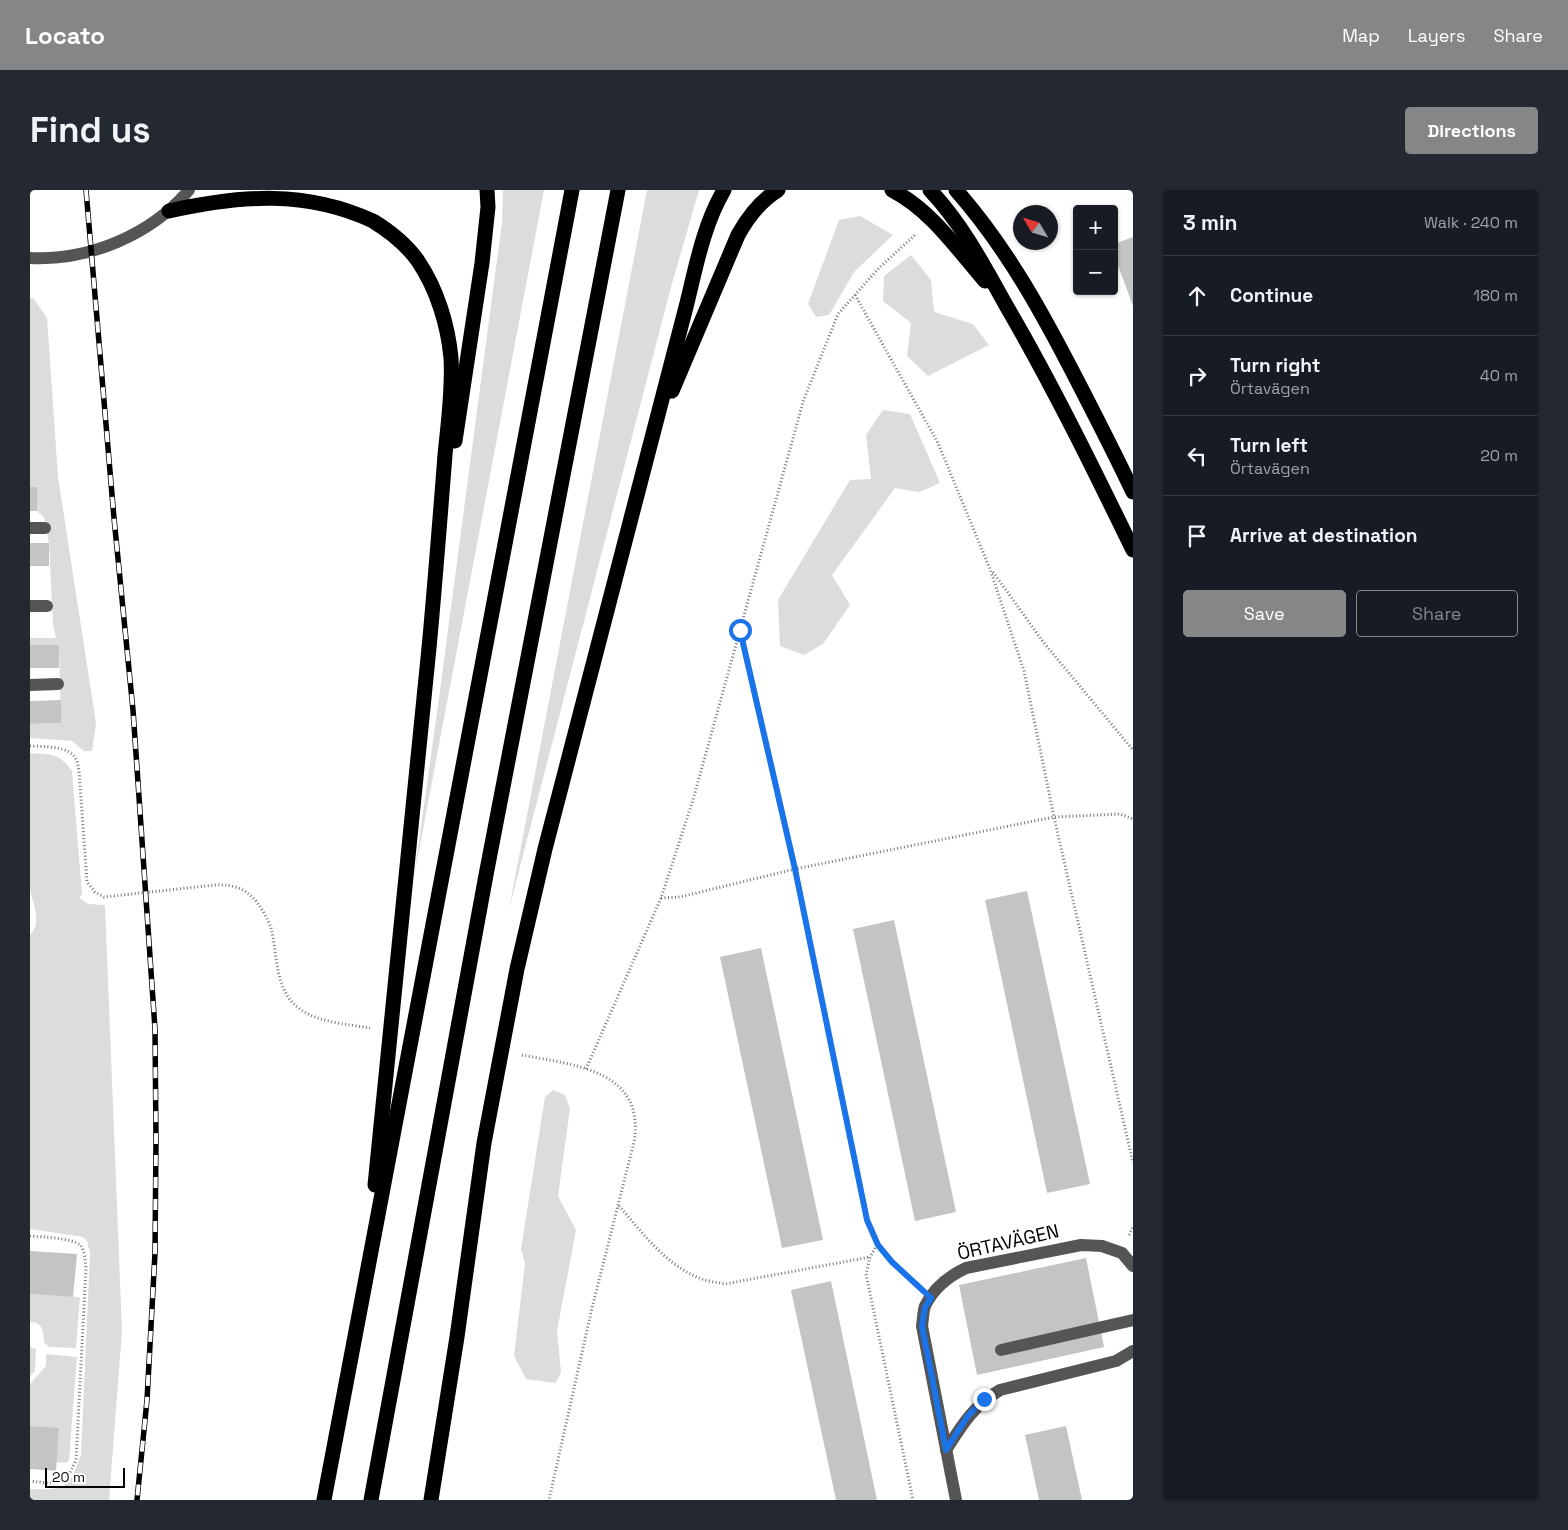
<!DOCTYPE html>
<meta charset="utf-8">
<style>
:root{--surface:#171b24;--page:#242831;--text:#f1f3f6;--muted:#9ea1a6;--line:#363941;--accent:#858687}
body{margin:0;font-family:"Space Grotesk",sans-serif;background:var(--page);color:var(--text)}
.controls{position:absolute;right:15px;top:15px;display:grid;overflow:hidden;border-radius:5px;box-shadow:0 1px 4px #0004}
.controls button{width:45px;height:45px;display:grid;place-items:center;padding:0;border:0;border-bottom:1px solid var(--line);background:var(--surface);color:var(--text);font:25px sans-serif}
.compass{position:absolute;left:983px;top:15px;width:45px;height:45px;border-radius:50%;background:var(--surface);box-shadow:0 1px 4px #0004;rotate:308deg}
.scale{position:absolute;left:15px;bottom:12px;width:80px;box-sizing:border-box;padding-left:5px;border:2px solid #000;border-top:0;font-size:14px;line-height:18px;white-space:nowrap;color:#000;-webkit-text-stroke:4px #fff;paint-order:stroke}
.stop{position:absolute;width:15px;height:15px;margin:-11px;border:4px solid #1a73e8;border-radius:50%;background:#fff}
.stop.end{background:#1a73e8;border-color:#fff;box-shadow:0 1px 5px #0008}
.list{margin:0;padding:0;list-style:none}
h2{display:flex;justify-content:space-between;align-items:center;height:65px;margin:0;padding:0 20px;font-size:21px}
h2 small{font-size:16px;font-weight:400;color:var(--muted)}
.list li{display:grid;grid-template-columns:32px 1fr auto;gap:15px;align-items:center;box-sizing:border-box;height:80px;padding:0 20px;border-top:1px solid var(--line)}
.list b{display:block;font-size:19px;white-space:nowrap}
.list p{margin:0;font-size:16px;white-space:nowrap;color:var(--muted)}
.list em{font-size:16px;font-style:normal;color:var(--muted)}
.actions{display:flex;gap:10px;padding:15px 20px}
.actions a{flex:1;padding:11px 0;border:1px solid var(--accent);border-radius:5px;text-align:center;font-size:18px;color:var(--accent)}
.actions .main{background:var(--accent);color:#fff}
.icon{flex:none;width:28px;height:28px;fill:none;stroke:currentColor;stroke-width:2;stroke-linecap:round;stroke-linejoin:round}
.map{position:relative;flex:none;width:1103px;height:1310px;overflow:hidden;border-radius:5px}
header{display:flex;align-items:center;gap:30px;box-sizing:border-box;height:70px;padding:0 25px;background:var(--accent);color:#fff}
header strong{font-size:24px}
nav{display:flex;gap:28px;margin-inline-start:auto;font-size:18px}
.intro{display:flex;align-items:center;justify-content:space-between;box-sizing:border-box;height:120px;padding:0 30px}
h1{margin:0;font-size:35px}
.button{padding:12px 22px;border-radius:5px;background:var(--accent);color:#fff;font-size:18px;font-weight:700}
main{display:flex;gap:30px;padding:0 30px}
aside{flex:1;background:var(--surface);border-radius:5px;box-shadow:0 1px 4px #0004}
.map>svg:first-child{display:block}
</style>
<header>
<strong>Locato</strong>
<nav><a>Map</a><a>Layers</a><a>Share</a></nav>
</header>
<div class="intro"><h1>Find us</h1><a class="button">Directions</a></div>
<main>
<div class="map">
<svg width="1103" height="1310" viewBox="0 0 1103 1310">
<rect width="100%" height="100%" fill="#fff"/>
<g fill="#dcdcdc">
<path d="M473 0H514L384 687 409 508 465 85 472 33Z"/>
<path d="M617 0H669L641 97 479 719Z"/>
<path d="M830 26 863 45 824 82 799 125 786 127 778 114 809 30Z"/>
<path d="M881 65 901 90 904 122 943 134 959 155 898 186 877 166 881 133 853 111 854 86Z"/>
<path d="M0 108 4 109 17 128 28 287 66 533 62 561H54L42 551 0 548V534L31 533 29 455H0V448H26L23 434 19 353 14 327 7 321V298L0 297Z"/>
<path d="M853 220 880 224 910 293 889 302 865 298 802 385 820 415 793 454 774 465 750 456 748 410 820 290 841 289 836 245Z"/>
<path d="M0 563C22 565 28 562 42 581L52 704 49 708 58 714 75 715 92 1141 79 1310H0V1299C35 1300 40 1299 51 1264L60 1063 57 1051 53 1047 0 1039V745C12 733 4 715 0 701Z"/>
<path d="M523 900 535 905 540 918 528 1006 546 1040 527 1141 531 1182 526 1193 496 1189 484 1166 495 1073 491 1059 515 907Z"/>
<path d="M0 1104 50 1107 46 1158 19 1157 14 1152C14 1141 12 1132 0 1132Z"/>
<path d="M0 1157 6 1159 5 1181 0 1186Z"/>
<path d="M16 1164 47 1167 39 1270 36 1273 26 1272 29 1239 0 1236V1194L16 1176Z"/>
</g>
<g fill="#c4c4c4">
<path d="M1103 47V116L1084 65V54Z"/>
<rect x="0" y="297" width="7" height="24"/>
<rect x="0" y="353" width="19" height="23"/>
<rect x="0" y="455" width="29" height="23"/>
<path d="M31 510V533L0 534V511Z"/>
<path d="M997 701 1060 994 1017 1003 955 710Z"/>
<path d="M864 730 926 1022 885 1031 823 739Z"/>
<path d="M731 758 793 1050 752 1058 690 767Z"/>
<path d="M0 1061 47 1064 43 1107 0 1104Z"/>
<path d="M1056 1068 1074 1157 947 1185 929 1095Z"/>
<path d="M801 1091 847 1310H806L761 1100Z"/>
<path d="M0 1236 29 1238 26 1281 0 1279Z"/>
<path d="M1036 1236 1052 1310H1009L995 1245Z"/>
</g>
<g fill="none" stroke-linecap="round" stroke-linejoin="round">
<g stroke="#777" stroke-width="3" stroke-dasharray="1 2.5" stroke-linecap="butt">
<path d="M825 105 908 253 960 379 994 481 1024 627 1103 973"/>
<path d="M963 382 1014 453 1103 560"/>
<path d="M710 442 765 679 837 1030 847 1055 862 1073 885 1094"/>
<path d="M0 556C13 557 39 555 46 569 48 572 48 577 49 581L57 692 65 702 74 707 185 695C202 694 215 698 226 711 232 719 238 729 241 738 248 765 244 801 270 819 289 833 318 834 340 838"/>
<path d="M631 708 650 707 765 679 1024 627 1090 624 1103 629"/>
<path d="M492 865C544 875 616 880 604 952L562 1118 519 1310"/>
<path d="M556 879 631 708 663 610 773 212 808 124 849 78 886 44"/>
<path d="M589 1016C613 1043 636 1076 672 1089 679 1092 687 1092 695 1094L840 1067"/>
<path d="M1099 1045 1103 1037"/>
<path d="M0 1046C11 1047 43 1048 50 1055 55 1060 55 1071 56 1078L46 1270C34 1298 28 1294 0 1291"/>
<path d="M847 1055 840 1067 836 1084 883 1310"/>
</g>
<g stroke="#555" stroke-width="12">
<path d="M0 68C59 71 121 45 159 0"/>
<path d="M0 338H15"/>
<path d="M0 416H17"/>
<path d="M0 495 28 494"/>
<path d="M971 1160 1103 1130"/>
<path d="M916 1260C932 1235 943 1216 970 1200L1086 1171 1103 1161"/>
<path d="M926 1310 892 1136C893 1130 893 1122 895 1116 903 1099 919 1086 936 1078L1051 1055 1072 1056 1092 1063 1103 1076"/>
</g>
<g stroke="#000" stroke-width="15">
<path d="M862 0C901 20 927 59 955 91"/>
<path d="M900 0C933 35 954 76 977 117 1023 196 1063 278 1103 360"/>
<path d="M926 0C978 59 1014 126 1050 196 1068 231 1086 266 1103 302"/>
<path d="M139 21C211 5 276 0 343 31 361 42 376 54 388 71 407 99 418 135 421 168 423 200 418 233 415 265 410 329 405 394 399 458 381 637 363 816 345 995"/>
<path d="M642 201 708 45C718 27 730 11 748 0"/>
<path d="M425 251 452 73 458 17 457 0"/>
<path d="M294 1310 542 0"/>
<path d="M341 1310 456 685 588 0"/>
<path d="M401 1310 427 1147 454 953 487 779 515 659 656 117C666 77 673 36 694 0"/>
</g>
<defs>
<path id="rail" d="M56 0 84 328 103 520 125 839 126 949 125 1063 117 1210 107 1310"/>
</defs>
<use href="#rail" stroke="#000" stroke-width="5.5"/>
<use href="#rail" stroke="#fff" stroke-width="4" stroke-dasharray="11" stroke-linecap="butt"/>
</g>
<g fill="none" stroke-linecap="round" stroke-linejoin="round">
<path stroke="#1a73e8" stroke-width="6" d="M710 440 765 679 837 1030 848 1055 862 1072 901 1108 895 1117 892 1136 916 1260 937 1227 954 1209"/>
</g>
<g text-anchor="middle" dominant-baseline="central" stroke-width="5" stroke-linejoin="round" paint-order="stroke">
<g font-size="19" fill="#000" stroke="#fff">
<text transform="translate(978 1052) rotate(-13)">ÖRTAVÄGEN</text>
</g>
</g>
</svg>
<div class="controls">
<button>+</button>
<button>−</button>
</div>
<svg class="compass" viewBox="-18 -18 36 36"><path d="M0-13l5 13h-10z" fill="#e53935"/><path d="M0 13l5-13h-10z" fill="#9ea1a6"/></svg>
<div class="scale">20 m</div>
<div class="stop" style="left:710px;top:440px"></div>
<div class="stop end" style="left:954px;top:1209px"></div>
</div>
<aside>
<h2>3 min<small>Walk · 240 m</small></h2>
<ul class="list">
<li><svg class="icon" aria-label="ahead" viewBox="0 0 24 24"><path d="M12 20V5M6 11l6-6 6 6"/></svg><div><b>Continue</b></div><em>180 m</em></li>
<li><svg class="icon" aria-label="right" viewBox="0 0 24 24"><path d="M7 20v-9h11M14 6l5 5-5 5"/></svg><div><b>Turn right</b><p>Örtavägen</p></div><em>40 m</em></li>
<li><svg class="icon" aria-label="left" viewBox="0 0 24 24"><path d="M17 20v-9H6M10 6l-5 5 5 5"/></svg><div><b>Turn left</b><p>Örtavägen</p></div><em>20 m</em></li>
<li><svg class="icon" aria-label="arrive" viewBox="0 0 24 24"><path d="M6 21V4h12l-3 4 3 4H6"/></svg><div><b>Arrive at destination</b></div></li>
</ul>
<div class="actions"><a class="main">Save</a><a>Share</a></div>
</aside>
</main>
